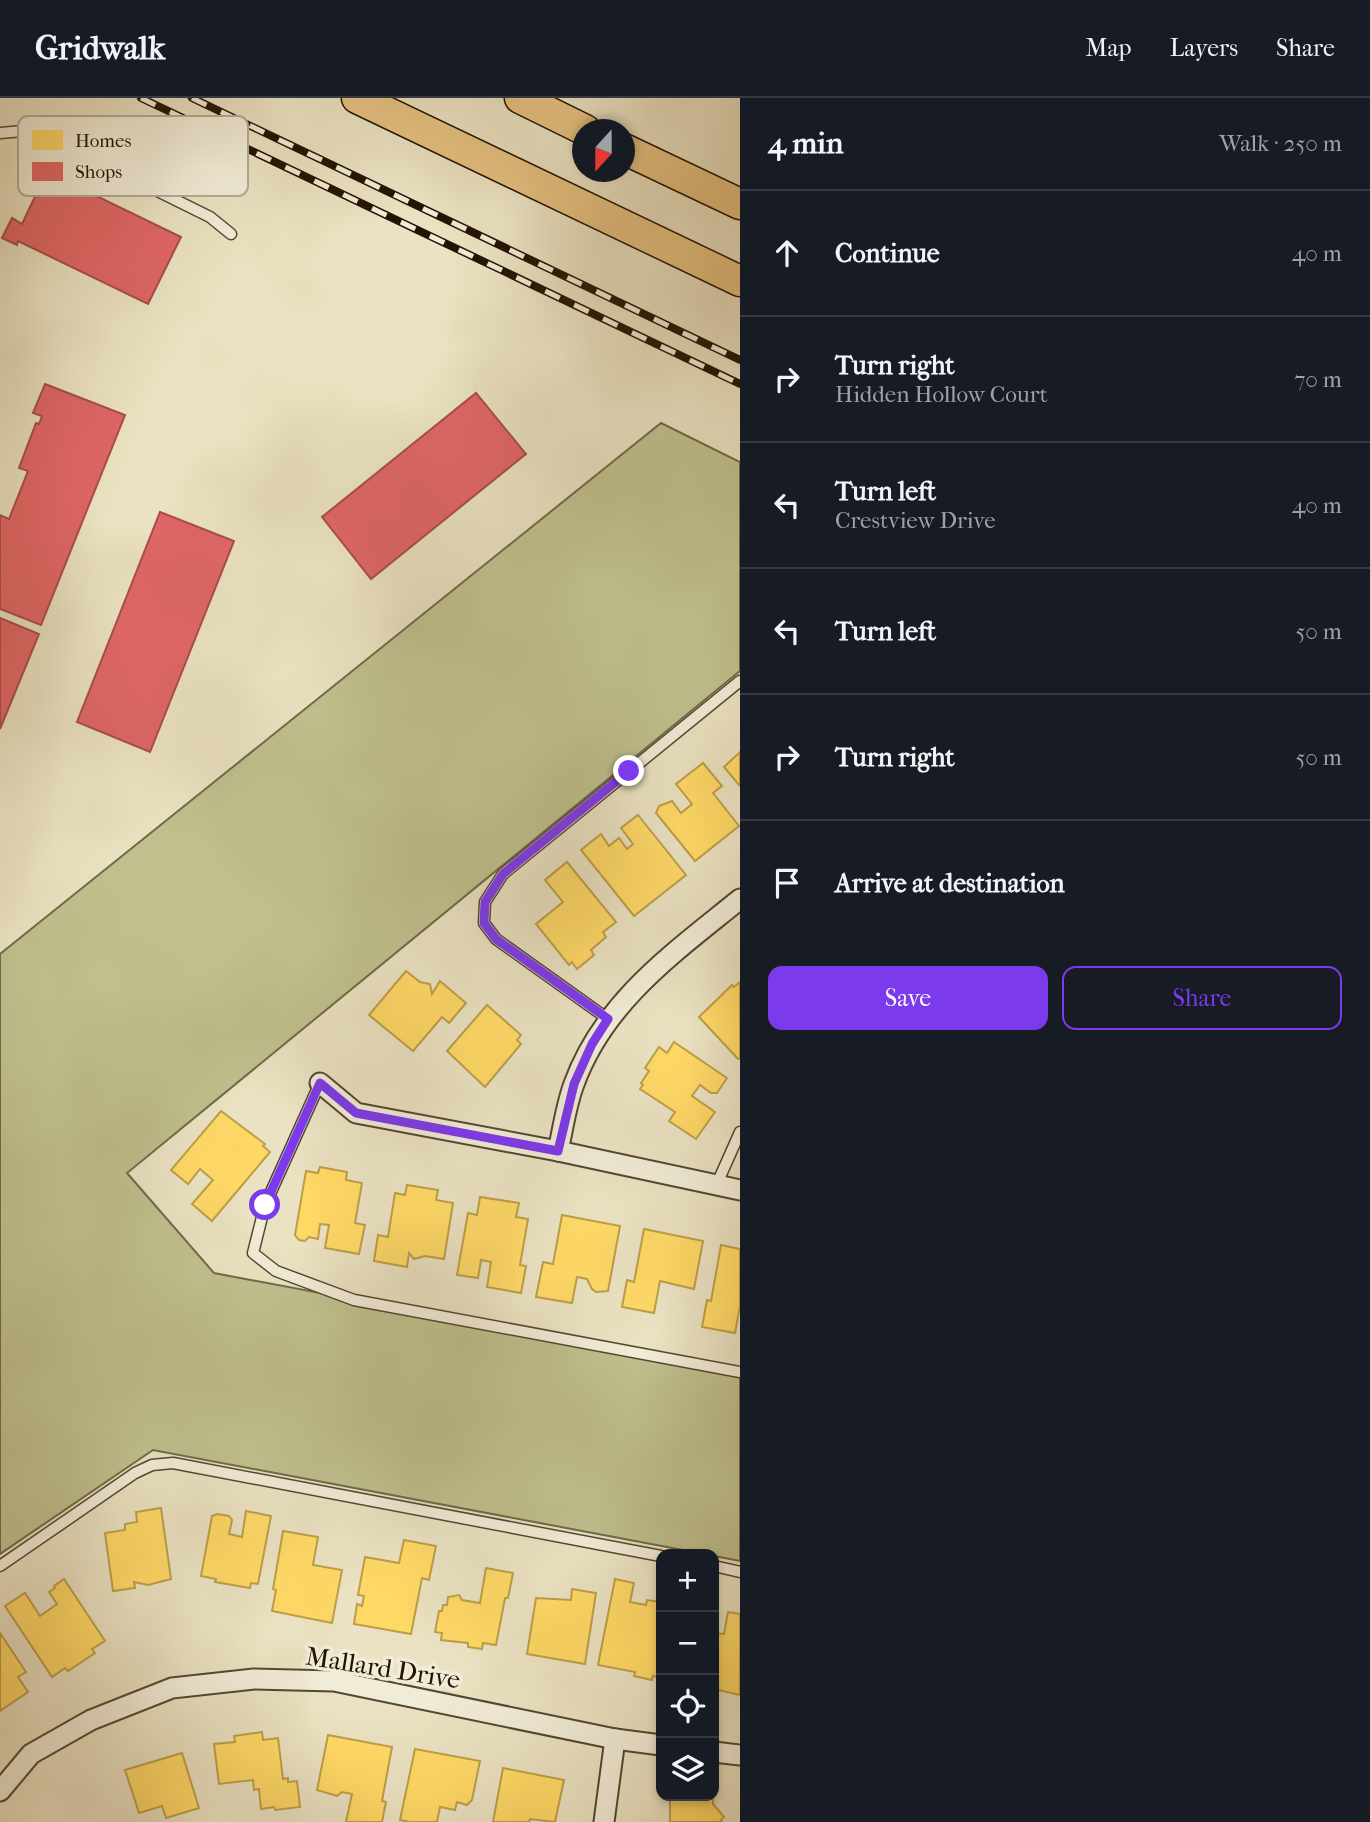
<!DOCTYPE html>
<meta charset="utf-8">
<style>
:root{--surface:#171b24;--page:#20242c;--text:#f1f3f6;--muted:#9ea1a6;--line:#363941;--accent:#7c3aed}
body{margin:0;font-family:"IM FELL French Canon",serif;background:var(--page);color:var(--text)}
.controls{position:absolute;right:21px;bottom:21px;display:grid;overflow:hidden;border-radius:14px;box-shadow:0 4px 10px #0003}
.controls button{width:63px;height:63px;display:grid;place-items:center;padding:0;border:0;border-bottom:2px solid var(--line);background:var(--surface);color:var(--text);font:35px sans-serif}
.compass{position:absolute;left:572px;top:21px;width:63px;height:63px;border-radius:50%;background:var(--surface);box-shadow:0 4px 10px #0003;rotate:201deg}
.stop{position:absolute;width:21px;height:21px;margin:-16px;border:5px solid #7c3aed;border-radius:50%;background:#fff}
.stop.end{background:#7c3aed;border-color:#fff;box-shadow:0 2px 7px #0008}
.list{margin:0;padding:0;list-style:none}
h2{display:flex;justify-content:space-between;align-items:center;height:91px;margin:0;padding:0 28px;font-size:30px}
h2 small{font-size:23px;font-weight:400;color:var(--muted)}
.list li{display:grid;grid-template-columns:46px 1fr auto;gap:21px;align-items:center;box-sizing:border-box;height:126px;padding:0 28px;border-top:2px solid var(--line)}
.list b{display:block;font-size:26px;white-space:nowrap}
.list p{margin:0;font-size:23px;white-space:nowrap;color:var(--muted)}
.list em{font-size:23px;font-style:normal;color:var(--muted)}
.actions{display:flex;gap:14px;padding:21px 28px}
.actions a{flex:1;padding:16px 0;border:2px solid var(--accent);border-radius:14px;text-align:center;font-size:24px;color:var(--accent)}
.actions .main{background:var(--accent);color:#fff}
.icon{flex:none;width:38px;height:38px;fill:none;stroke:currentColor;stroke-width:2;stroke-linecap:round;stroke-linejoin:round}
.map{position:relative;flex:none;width:740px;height:1724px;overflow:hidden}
header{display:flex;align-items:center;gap:42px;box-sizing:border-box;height:98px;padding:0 35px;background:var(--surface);border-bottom:2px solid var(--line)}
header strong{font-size:33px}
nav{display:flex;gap:38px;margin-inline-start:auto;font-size:24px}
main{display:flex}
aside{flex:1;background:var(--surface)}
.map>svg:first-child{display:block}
</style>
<header>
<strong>Gridwalk</strong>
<nav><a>Map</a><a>Layers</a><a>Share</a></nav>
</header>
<main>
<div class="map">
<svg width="740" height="1724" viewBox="0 0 740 1724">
<rect width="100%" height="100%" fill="#eae2c2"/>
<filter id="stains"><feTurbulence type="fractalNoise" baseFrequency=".00286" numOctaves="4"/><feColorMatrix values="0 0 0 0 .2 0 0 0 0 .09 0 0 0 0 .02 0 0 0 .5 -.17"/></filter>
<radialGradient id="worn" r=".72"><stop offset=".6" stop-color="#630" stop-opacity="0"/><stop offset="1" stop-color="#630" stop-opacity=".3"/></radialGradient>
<path fill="#bfc08e" stroke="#706a48" stroke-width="2" d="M661 325 740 364V573L127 1075 214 1175 740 1274V1463L714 1458V1456H704L153 1352 0 1456V856Z"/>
<g fill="#ffd966" stroke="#bd9e48" stroke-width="2">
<path d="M740 654V688L724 669Z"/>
<path d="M703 665 722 688 713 695 739 728 695 763 656 715 659 708 672 703 681 715 692 706 676 686Z"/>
<path d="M638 717 686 777 634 818 581 752 601 736 609 748 619 740 627 751 633 746 621 730Z"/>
<path d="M567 764 616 824 603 834 606 839 591 852 594 857 577 871 572 864 569 867 536 826 563 804 545 782Z"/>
<path d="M406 873 420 884 430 886 432 896 440 883 466 905 449 925 442 919 413 953 369 917Z"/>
<path d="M740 884V961H738L699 919 732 887 734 889Z"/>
<path d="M487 907 521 937 517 942 521 946 485 989 447 953Z"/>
<path d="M674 944 727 980 717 995H711L700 987 692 998 715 1014 696 1041 669 1023 675 1014 640 991 643 987 641 985 649 973 645 970 659 949 667 955Z"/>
<path d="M221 1013 265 1046 263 1048 270 1054 212 1123 192 1106 213 1082 200 1071 188 1086 171 1072Z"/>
<path d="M320 1069 347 1074 346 1082 362 1085 355 1125 365 1127 359 1156 325 1150 329 1127 320 1126 318 1141 309 1139 305 1143 299 1142 295 1137 306 1073 318 1075Z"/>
<path d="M407 1087 438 1092 436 1102 453 1105 444 1161 425 1158 414 1161 409 1155 407 1169 374 1163 378 1137 388 1139 395 1095 405 1097Z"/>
<path d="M480 1099 519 1105 516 1119 528 1121 520 1167 526 1168 521 1195 487 1189 491 1164 481 1162 478 1180 457 1177 468 1115 477 1117Z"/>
<path d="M562 1117 620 1128 608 1193 596 1194 592 1191 587 1181 577 1179 572 1205 536 1199 543 1164 553 1166Z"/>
<path d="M644 1131 703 1143 694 1191 660 1183 654 1215 622 1209 627 1182 634 1184Z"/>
<path d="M721 1147 740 1151V1208L735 1235 702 1229 707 1202 711 1203Z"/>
<path d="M161 1410 171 1481 148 1487 134 1484 135 1490 113 1493 105 1435 125 1432V1426L137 1424 136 1414Z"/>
<path d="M246 1413 271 1418 258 1486 251 1485 250 1490 215 1484 216 1481 201 1478 212 1418 217 1416 229 1418 232 1422 229 1436 242 1439Z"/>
<path d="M283 1433 318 1439 313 1467 342 1472 332 1525 272 1513 276 1492 273 1491Z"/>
<path d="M404 1442 436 1448 429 1482 422 1480 411 1536 354 1526 357 1506 362 1508 364 1498 358 1497 365 1459 399 1465Z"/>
<path d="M486 1470 513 1475 508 1500H505L496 1547 483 1545 482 1551 468 1549V1545L441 1542 442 1535 435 1534 439 1513H442L443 1507H447L448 1499 459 1497 462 1502 480 1505Z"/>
<path d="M64 1481 105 1543 92 1551 95 1555 68 1573 65 1570 52 1579 5 1508 25 1495 40 1518 57 1506 49 1494 55 1490 54 1488Z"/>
<path d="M615 1481 634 1485 630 1504 646 1507 647 1502 661 1504V1580L653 1578 652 1582 634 1578 635 1574 598 1567Z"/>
<path d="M572 1491 596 1495 585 1566 527 1556 536 1500 571 1502Z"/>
<path d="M728 1514 740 1516V1597L714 1591V1535L724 1536Z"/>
<path d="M0 1535 26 1574 18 1579 28 1594 0 1613Z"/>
<path d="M262 1634 263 1642 278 1640 283 1681 288 1680V1684L297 1683 300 1709 275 1712 274 1709 261 1711 259 1691 254 1692 253 1682 219 1686 214 1646 235 1644 234 1638Z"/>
<path d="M328 1637 392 1649 382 1703 386 1704 382 1724H346L352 1696 342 1694 337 1698 317 1692Z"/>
<path d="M415 1651 480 1663 472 1702 467 1707 457 1704 455 1712 440 1709 437 1724H410L400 1722Z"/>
<path d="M182 1655 199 1710 166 1720 162 1708 139 1715 125 1672Z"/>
<path d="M503 1670 564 1682 555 1724 530 1721 529 1724H493Z"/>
<path d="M673 1698H713V1706L724 1719 721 1722 722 1724H670V1702H673Z"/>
</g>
<g fill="#e06666" stroke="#a74d48" stroke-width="2">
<path d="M38 65 53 72 51 76 181 139 148 206 18 143 17 147 2 140 12 120 22 126 40 88 29 83Z"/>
<path d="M45 286 125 317 41 527 0 511V417L9 421 28 373 19 370 36 325 39 326 42 318 33 315Z"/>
<path d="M476 295 526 356 371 481 322 419Z"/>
<path d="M160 414 234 443 150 654 77 624Z"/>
<path d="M0 520 39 536 0 631Z"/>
</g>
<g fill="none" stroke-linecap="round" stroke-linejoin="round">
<defs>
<g id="lane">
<path d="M0 35 34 32 210 119 231 136"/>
<path d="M608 921 496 841 484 825 485 804 503 776 740 583"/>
<path d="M320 985 265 1107 253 1155 276 1173 354 1202 740 1274"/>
<path d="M716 1088 740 1034"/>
<path d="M0 1468 135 1375 152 1367 173 1365 661 1458"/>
<path d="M714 1468 740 1474"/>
</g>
<g id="street">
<path d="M320 985 356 1015 558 1053 740 1092"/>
<path d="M558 1053C563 1031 566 1007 574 986 604 903 675 854 740 801"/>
<path d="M714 1654 740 1657"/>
<path d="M0 1693 31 1656 91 1622 172 1590 254 1581 334 1583 615 1641 661 1647"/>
<path d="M604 1724 615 1641"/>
</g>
<g id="primary">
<path d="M357 0 740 183"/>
<path d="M520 0 585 32"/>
<path d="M624 51 740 106"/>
</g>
</defs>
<use href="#lane" stroke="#544732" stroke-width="13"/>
<use href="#street" stroke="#544732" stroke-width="23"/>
<use href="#primary" stroke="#221302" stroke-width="33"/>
<use href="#lane" stroke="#f1ecd7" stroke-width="10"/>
<use href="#street" stroke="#f1ecd7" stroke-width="19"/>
<use href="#primary" stroke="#e5c181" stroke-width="30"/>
<defs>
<g id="rail">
<path d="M141 0 740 286"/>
<path d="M192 0 740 262"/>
</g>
</defs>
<use href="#rail" stroke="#221302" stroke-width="8"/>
<use href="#rail" stroke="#f1ecd7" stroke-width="5" stroke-dasharray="16" stroke-linecap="butt"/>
</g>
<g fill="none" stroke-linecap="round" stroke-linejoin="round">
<path stroke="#7c3aed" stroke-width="9" d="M265 1107 320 985 356 1015 558 1053 574 986 592 946 608 921 496 841 484 825 485 804 503 776 629 673"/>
</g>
<g text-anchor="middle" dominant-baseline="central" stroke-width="7" stroke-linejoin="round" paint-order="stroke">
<g font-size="26" fill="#221302" stroke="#f1ecd7">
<text transform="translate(383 1570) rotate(9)">Mallard Drive</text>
</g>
</g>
<rect x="18" y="18" width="230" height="80" rx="10" fill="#f1ecd7" stroke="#b3ab97" stroke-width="2"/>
<rect x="32" y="32" width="31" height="20" fill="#ffd966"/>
<rect x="32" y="64" width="31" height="19" fill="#e06666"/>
<g font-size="19" fill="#221302">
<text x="75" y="49">Homes</text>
<text x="75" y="80">Shops</text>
</g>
<rect width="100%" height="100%" filter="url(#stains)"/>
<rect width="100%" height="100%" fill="url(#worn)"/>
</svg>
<div class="controls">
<button>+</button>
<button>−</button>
<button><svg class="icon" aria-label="locate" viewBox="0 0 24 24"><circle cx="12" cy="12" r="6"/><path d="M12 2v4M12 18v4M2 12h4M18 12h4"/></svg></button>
<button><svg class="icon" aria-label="layers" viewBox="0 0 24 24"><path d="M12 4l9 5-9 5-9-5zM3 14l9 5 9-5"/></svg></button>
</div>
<svg class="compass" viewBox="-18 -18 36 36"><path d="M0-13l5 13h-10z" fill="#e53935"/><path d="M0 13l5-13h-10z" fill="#9ea1a6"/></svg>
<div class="stop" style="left:265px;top:1107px"></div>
<div class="stop end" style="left:629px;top:673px"></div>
</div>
<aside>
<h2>4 min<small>Walk · 250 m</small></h2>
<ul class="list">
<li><svg class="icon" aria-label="ahead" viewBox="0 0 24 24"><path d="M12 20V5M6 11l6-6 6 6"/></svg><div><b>Continue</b></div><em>40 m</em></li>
<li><svg class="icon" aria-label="right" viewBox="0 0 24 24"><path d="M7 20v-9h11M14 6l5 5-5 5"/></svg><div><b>Turn right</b><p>Hidden Hollow Court</p></div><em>70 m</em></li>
<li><svg class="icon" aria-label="left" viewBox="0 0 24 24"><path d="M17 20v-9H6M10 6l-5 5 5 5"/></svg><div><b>Turn left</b><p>Crestview Drive</p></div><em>40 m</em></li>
<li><svg class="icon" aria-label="left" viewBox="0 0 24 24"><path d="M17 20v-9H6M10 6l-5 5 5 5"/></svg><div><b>Turn left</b></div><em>50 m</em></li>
<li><svg class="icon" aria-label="right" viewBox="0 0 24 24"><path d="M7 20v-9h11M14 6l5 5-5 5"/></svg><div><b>Turn right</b></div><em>50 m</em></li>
<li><svg class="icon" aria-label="arrive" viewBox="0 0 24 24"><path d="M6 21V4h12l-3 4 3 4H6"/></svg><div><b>Arrive at destination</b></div></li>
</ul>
<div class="actions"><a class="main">Save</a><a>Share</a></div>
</aside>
</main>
